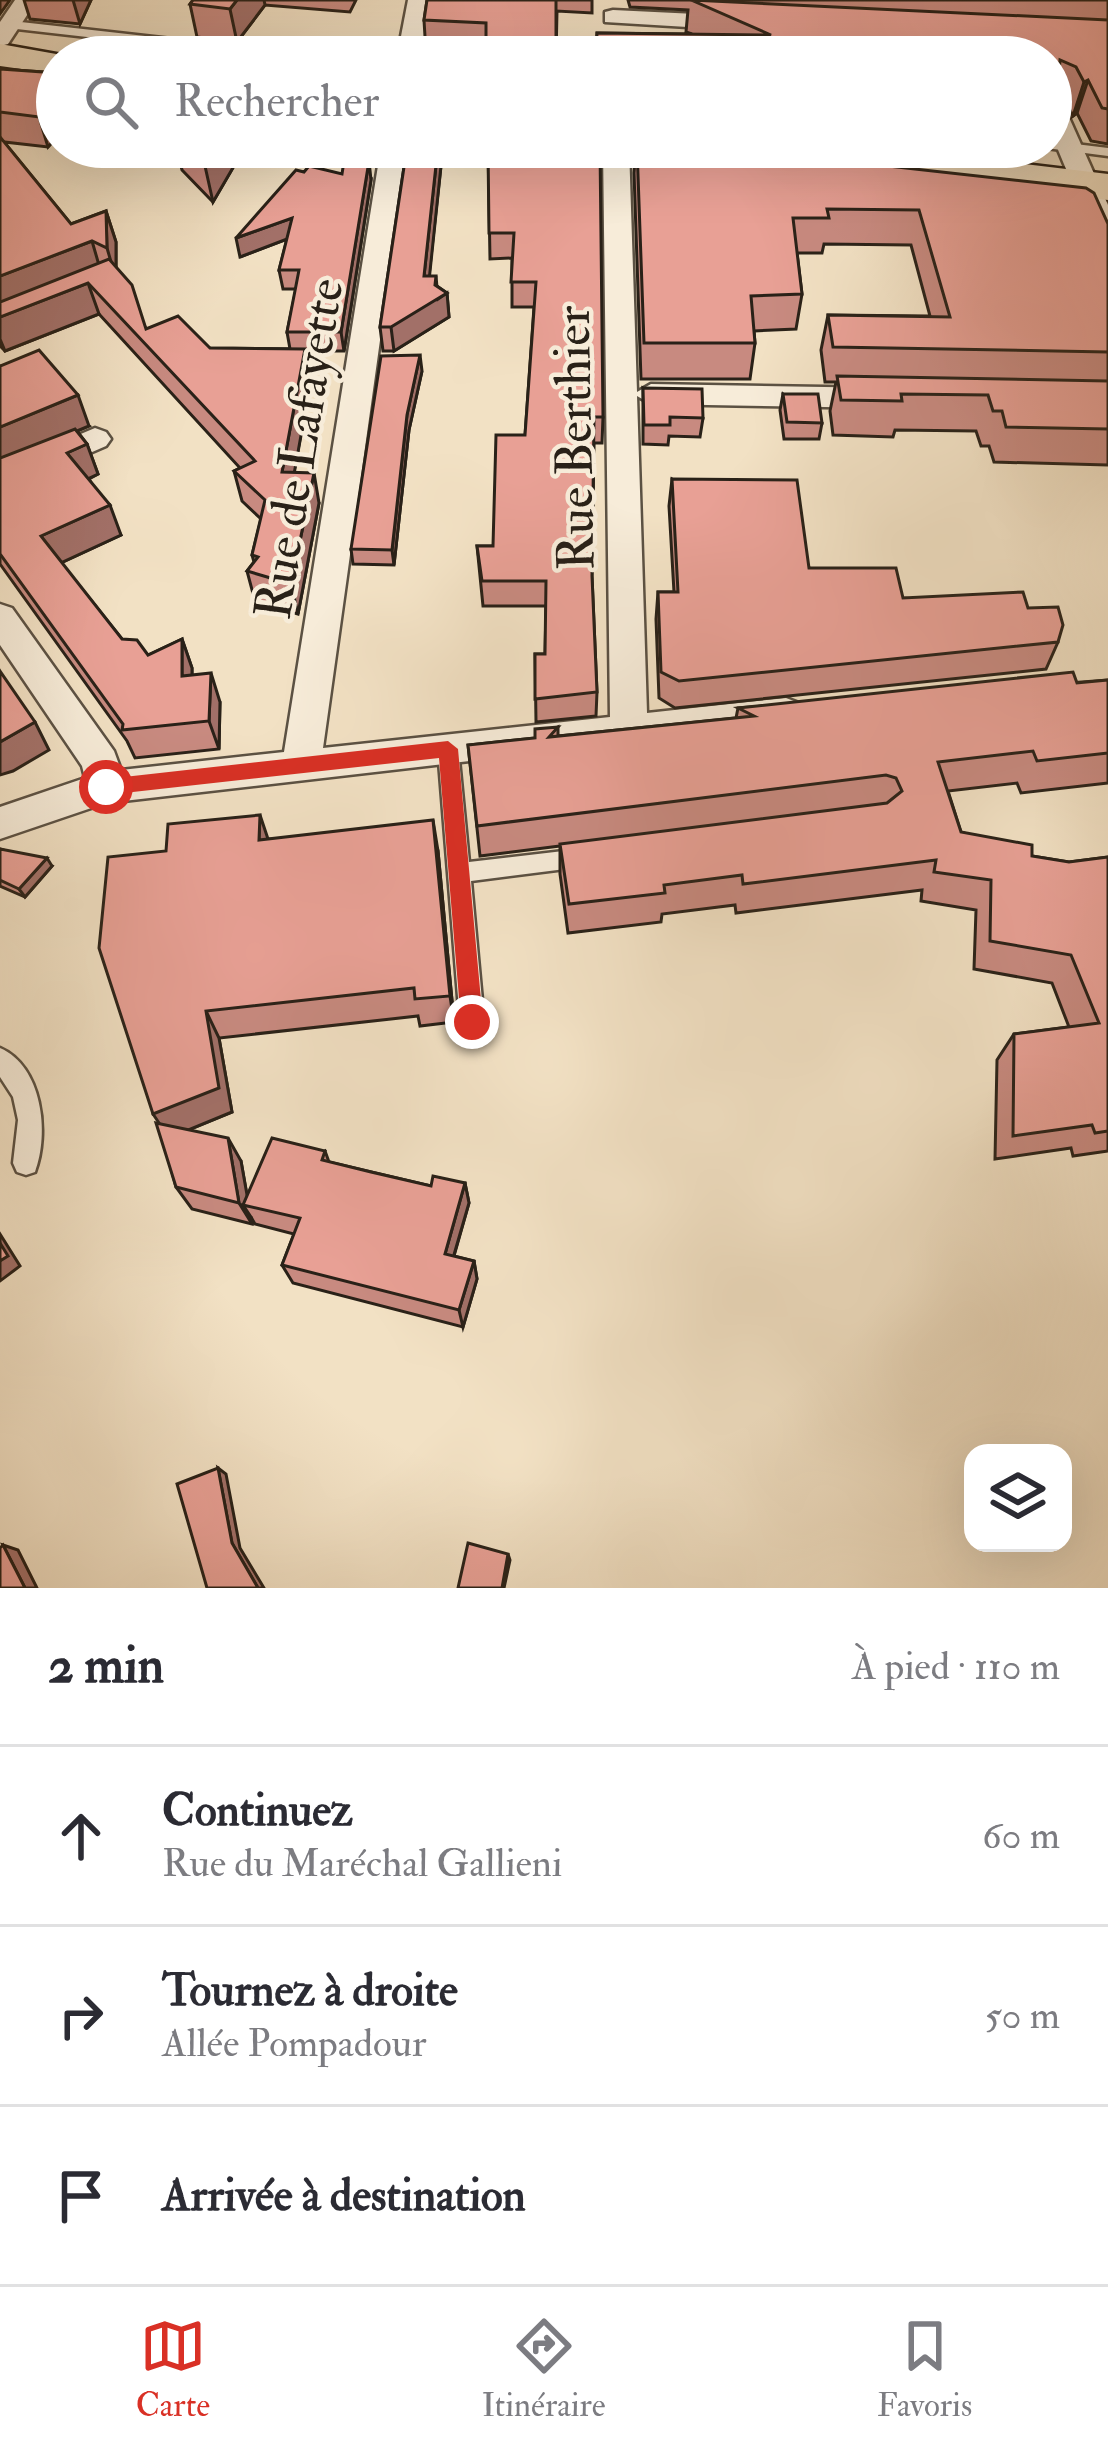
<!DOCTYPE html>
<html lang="fr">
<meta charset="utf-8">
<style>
:root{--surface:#fff;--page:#f2f2f3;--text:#2b2b33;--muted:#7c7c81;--line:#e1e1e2;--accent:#d93025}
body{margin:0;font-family:"IM FELL Double Pica",serif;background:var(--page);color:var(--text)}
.controls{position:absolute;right:36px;bottom:36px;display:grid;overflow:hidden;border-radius:24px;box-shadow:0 12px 48px #0002}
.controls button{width:108px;height:108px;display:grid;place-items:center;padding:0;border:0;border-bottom:3px solid var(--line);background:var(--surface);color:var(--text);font:60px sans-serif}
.stop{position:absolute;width:36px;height:36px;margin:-27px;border:9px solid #d93025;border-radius:50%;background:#fff}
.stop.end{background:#d93025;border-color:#fff;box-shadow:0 3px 12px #0008}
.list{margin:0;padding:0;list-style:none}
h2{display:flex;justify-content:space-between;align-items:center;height:156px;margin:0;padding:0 48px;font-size:51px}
h2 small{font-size:39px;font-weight:400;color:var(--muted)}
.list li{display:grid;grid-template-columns:78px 1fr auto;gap:36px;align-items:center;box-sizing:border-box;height:180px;padding:0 48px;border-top:3px solid var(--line)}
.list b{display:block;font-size:45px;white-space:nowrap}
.list p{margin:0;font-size:39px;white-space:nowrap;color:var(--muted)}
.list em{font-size:39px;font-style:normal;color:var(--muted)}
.icon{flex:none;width:66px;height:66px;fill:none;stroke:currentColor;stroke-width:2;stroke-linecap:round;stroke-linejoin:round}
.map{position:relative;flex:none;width:1108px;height:1588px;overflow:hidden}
.search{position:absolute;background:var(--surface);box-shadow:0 12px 48px #0002;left:36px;right:36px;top:36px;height:132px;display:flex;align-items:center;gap:30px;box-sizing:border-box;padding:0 42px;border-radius:66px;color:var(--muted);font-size:45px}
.sheet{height:696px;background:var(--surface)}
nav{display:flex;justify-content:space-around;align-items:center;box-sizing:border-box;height:168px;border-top:3px solid var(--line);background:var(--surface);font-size:33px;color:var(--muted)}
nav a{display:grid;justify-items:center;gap:6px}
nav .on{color:var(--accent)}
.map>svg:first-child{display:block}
</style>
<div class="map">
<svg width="1108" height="1588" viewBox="0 0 1108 1588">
<rect width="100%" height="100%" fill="#f2e1c4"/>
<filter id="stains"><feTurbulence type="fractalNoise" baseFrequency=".00167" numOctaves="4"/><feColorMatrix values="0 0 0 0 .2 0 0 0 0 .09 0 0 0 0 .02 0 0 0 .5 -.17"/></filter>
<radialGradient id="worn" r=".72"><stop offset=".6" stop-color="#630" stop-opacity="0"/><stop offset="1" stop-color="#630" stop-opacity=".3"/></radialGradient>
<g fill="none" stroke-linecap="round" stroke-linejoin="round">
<defs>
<g id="service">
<path d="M12 21 297 53 303 57H263L8 28 6 25Z"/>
<path d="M1051 141 1108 148V156L1046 148 1051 147Z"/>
<path d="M448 741 455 743 458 749 469 862 589 848 597 851 600 857 597 863 589 866 471 881 484 1022 480 1030 472 1033 464 1030 460 1022 438 749 441 743Z"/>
<path d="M0 1048C42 1066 50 1133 35 1172L26 1175 17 1172 13 1163 18 1120 13 1097 0 1077Z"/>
</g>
<g id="minor">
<path d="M15 0H37L8 44 0 46V22Z"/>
<path d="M408 0H430L421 57H397Z"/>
<path d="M613 10 737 16 748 23 737 30 605 22V12Z"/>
<path d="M1051 97 1063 104 1108 205V244L1094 236 1051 133Z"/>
<path d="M381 147H407L323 748 610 717 603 147H629L637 392 651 384 887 388 902 398 887 408 651 404 637 396 647 713 786 698 799 703 805 713 799 723 106 803 0 839V807L85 778 82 766 0 645V604L12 608 114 751 121 770 284 752Z"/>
<path d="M95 428 106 432 111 439 106 446 0 492V468Z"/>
</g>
<g id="primary">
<path d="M0 44 73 57H57V74L0 66Z"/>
<path d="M755 147H880L1108 174V200L776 159 761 156Z"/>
</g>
</defs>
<use href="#service" stroke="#5b5143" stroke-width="5"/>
<use href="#minor" stroke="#5b5143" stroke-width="5"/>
<use href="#primary" stroke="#292118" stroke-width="5"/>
<use href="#service" fill="#f7ecd9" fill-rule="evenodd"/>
<use href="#minor" fill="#f7ecd9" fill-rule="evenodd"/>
<use href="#primary" fill="#f2e1c4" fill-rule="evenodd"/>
</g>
<g fill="#c88a80" stroke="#292118" stroke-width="3">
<path d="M24 0H91L80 24 30 19Z"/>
<path d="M193 0H356L350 12 265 5 237 42 197 37 190 4Z"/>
<path d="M427 0H592V13L557 11 556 57H487L426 53 424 20Z"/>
<path d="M628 0H1108V144L1091 141 1077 113 1073 116 1065 100 1057 96 1051 57H596L597 33 692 34 686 32 688 10 630 7Z"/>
<path d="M0 69 57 73V137L48 147 4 142 71 224 106 211 116 242V267L146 329 210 348 290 349 287 332 296 289H283L279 270 287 239 240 257 371 180 344 351H306L311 380 294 472 319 503 298 614 255 601 247 571 254 562 252 555 261 519 242 501 234 471 240 468 99 314 5 351 0 346Z"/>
<path d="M176 147H245L213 202 182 170Z"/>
<path d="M407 147H443L429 276 437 286 447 293 449 317 394 351H383L380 327Z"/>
<path d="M488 147 603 417 602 443H594L592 576 597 692 596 716 536 722 535 654H545L546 606H483L477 546H493L525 435 534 307H512V258L490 259Z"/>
<path d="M636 147 1108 224V465L994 462 989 446H981L976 431 895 430 893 437 833 435 830 411 836 382H825L821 350 828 315 930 316 911 245 824 244 822 253H797L802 294 796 329 754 331 755 343 750 379H641L634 173Z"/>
<path d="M0 366 89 426 77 431 87 444 98 474 89 479 121 535 61 563 122 639 148 655 182 639 192 668V675L220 702 219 749 135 758 127 741 0 564Z"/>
<path d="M422 371 409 430 394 565 353 564 351 549Z"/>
<path d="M643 388 703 418 700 437 669 436 668 445 643 444Z"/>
<path d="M783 394 822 423 819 439H784L780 410Z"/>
<path d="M672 479 809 568 903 598 1028 608 1058 642 1046 669 675 708 659 698 656 619 658 592H674L669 506Z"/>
<path d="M1108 680V783L1021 793 1017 783 948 791 961 832 1032 856 1069 862 1108 857V1151L1073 1156 1071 1148 995 1159 997 1060 1014 1034 1069 1027 1052 983 974 969 976 910 921 901 922 890 736 913 735 905 662 914 661 922 568 933 560 874V846L480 856 468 745 535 738 558 727V736L736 718 738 708Z"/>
<path d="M267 839 438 851 454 1022 420 1026 418 1016 219 1038 232 1112 188 1130 241 1161 247 1196 325 1151 329 1162 431 1186 465 1183 469 1203 454 1256 474 1261 477 1279 463 1327 293 1283 282 1265 294 1234 255 1224 251 1217 252 1224 192 1209 176 1187 159 1124Z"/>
<path d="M0 849 52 866 25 897 0 886Z"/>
</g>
<g fill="#a27068" stroke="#292118" stroke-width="3">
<path d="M0 0H10L0 14Z"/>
<path d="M73 0H91L80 24Z"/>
<path d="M237 0H264L265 5 237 42 230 9Z"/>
<path d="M1088 80 1077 113 1073 116 1084 82Z"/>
<path d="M57 95V137L48 147 39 117Z"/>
<path d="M209 147H245L213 202 203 157Z"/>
<path d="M438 147H443L427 300 424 276Z"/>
<path d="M369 161 371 180 344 351 341 332Z"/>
<path d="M106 211 116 242V279L107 248Z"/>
<path d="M292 218 295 236 240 257 236 238Z"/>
<path d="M92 241 101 272 0 311V276Z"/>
<path d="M436 276 438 299 447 293 449 317 394 351 391 327 435 285Z"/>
<path d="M88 283 99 314 5 351 0 339V317Z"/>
<path d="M305 349 311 380 289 502 282 472Z"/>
<path d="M420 355 422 371 409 430 394 565 392 550 407 415Z"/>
<path d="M78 395 89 426 0 463V427Z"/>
<path d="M87 444 98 474 79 483 67 453Z"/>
<path d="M314 473 319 503 298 614 291 584Z"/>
<path d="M110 505 121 535 54 566 41 536Z"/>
<path d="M182 639 192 668V705L182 676Z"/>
<path d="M211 673 220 702 219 749 209 721Z"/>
<path d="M35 722 49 750 13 771 0 775V742Z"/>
<path d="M260 815 270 845 259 840Z"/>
<path d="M433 820 438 851 454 1022 450 996Z"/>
<path d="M47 858 52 866 25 897 19 889Z"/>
<path d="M206 1011 219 1038 232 1112 169 1138 153 1114Z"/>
<path d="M228 1138 241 1161 249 1206 243 1205 251 1217 252 1224 239 1203Z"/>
<path d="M465 1183 469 1203 449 1272 445 1254Z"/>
<path d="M0 1234 20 1266 0 1281Z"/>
<path d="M474 1261 477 1279 463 1327 459 1310Z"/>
<path d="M218 1468 226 1474 240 1548 264 1588H258L232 1543Z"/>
<path d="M3 1545 18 1550 37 1588H25Z"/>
<path d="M508 1554 510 1560 504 1588H502Z"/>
</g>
<g fill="#e8a095" stroke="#292118" stroke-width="3">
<path d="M193 0H237L230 9 190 4Z"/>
<path d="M427 0H556V51L486 43V23L424 20Z"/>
<path d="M691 0 1108 20V109L1102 108 1088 80 1084 82 1076 67 1060 60 1057 99 1051 103V57H615L596 55 597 33 771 35Z"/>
<path d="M0 69 57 73V95L39 117 0 112Z"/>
<path d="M0 137 71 224 106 211 107 248 92 241 0 276Z"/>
<path d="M193 147H209L203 157Z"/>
<path d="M407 147H438L424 276H436L435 285 447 293 391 327H380Z"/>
<path d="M488 147H600L603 417H594L592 576 597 692 535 699V654H545L546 581H482L477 546H493L496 435H525L536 282H511L514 233H489Z"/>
<path d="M637 147H718L1086 188 1094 193 1108 224V352L833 347 828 315 950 317 919 210 827 209 829 218H793L802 294 751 296 755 343H644Z"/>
<path d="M344 161H369L341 332H287L299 270H279L292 218 236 238 296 170 304 172 309 166 342 174Z"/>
<path d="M109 259 132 285 146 329 178 316 210 348 305 349 282 472 314 473 291 584 247 571 258 557 252 555 265 500 234 471 255 461 88 283 0 317V302Z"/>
<path d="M39 350 78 395 0 427V366Z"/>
<path d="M420 355 407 415 392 550 351 549 381 356Z"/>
<path d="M837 376 1108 381V429L1006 427 1002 411H993L988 395 901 394 902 401 841 400Z"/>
<path d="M643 388 702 389 703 418 670 417V425H644Z"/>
<path d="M783 394H818L822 423 787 422Z"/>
<path d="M75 429 87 444 67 453 110 505 41 536 122 639 137 640 148 655 182 639V676L211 673 209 721 122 730 123 724 0 554V458Z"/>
<path d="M672 479 797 480 809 568H896L903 598 1023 592 1028 608 1058 607 1063 625 1058 642 679 681 661 672 658 592H678Z"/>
<path d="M0 671 35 722 0 742Z"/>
<path d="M1073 672 1077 683 1108 680V753L1037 761 1033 751 938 762 961 832 1032 845V856L1069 862 1108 857V1131L1095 1133 1092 1125 1013 1136 1014 1034 1099 1023 1071 955 990 941 991 880 934 872 936 860 743 884 742 875 664 885 665 893 569 904 560 844 887 803 902 791 896 778 886 775 477 826 468 745 535 738V729L558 727 549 737 754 716 738 708Z"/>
<path d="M260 815 259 840 433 820 450 996 415 999 414 988 206 1011 219 1088 153 1114 99 948 108 857 166 851 168 824Z"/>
<path d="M0 849 47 858 19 889 0 880Z"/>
<path d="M156 1123 228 1138 239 1203 176 1187Z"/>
<path d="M272 1138 325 1151 322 1160 371 1172 431 1186 433 1176 465 1183 445 1254 474 1261 459 1310 282 1265 300 1218 243 1205Z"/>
<path d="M0 1243 8 1256 0 1261Z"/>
<path d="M218 1468 232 1543 258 1588H207L177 1484Z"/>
<path d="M468 1543 508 1554 502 1588H458Z"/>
<path d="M3 1545 25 1588H0V1548Z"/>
</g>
<path fill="#d93025" d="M448 741 458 749 483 1022 472 1032 461 1022 439 758 106 795 96 787 106 779Z"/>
<g text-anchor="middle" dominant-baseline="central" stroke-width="9" stroke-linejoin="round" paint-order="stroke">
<g font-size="51" fill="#292118" stroke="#f7ecd9">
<text transform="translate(575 438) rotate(-91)">Rue Berthier</text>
<text transform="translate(300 449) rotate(-81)">Rue de Lafayette</text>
</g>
</g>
<rect width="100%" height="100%" filter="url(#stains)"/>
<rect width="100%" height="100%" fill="url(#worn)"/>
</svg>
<div class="controls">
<button><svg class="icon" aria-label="layers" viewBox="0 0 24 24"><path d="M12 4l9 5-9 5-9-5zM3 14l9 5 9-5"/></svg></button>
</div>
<div class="stop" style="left:106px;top:787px"></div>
<div class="stop end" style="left:472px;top:1022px"></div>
<div class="search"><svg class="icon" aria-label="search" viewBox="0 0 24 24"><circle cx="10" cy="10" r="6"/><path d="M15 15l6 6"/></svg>Rechercher</div>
</div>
<section class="sheet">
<h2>2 min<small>À pied · 110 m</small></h2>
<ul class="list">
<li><svg class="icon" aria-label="ahead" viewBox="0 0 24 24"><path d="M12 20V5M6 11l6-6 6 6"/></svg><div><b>Continuez</b><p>Rue du Maréchal Gallieni</p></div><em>60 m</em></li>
<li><svg class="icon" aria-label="right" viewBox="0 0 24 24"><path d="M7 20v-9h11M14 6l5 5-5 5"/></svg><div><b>Tournez à droite</b><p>Allée Pompadour</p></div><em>50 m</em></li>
<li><svg class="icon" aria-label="arrive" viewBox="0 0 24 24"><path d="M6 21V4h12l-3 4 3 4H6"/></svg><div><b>Arrivée à destination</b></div></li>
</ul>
</section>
<nav>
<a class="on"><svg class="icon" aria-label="map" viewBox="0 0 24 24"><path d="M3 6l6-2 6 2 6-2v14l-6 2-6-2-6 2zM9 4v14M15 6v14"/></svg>Carte</a>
<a><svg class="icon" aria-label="directions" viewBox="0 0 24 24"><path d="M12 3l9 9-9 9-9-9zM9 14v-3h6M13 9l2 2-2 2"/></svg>Itinéraire</a>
<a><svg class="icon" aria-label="saved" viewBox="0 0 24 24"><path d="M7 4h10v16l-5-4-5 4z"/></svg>Favoris</a>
</nav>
